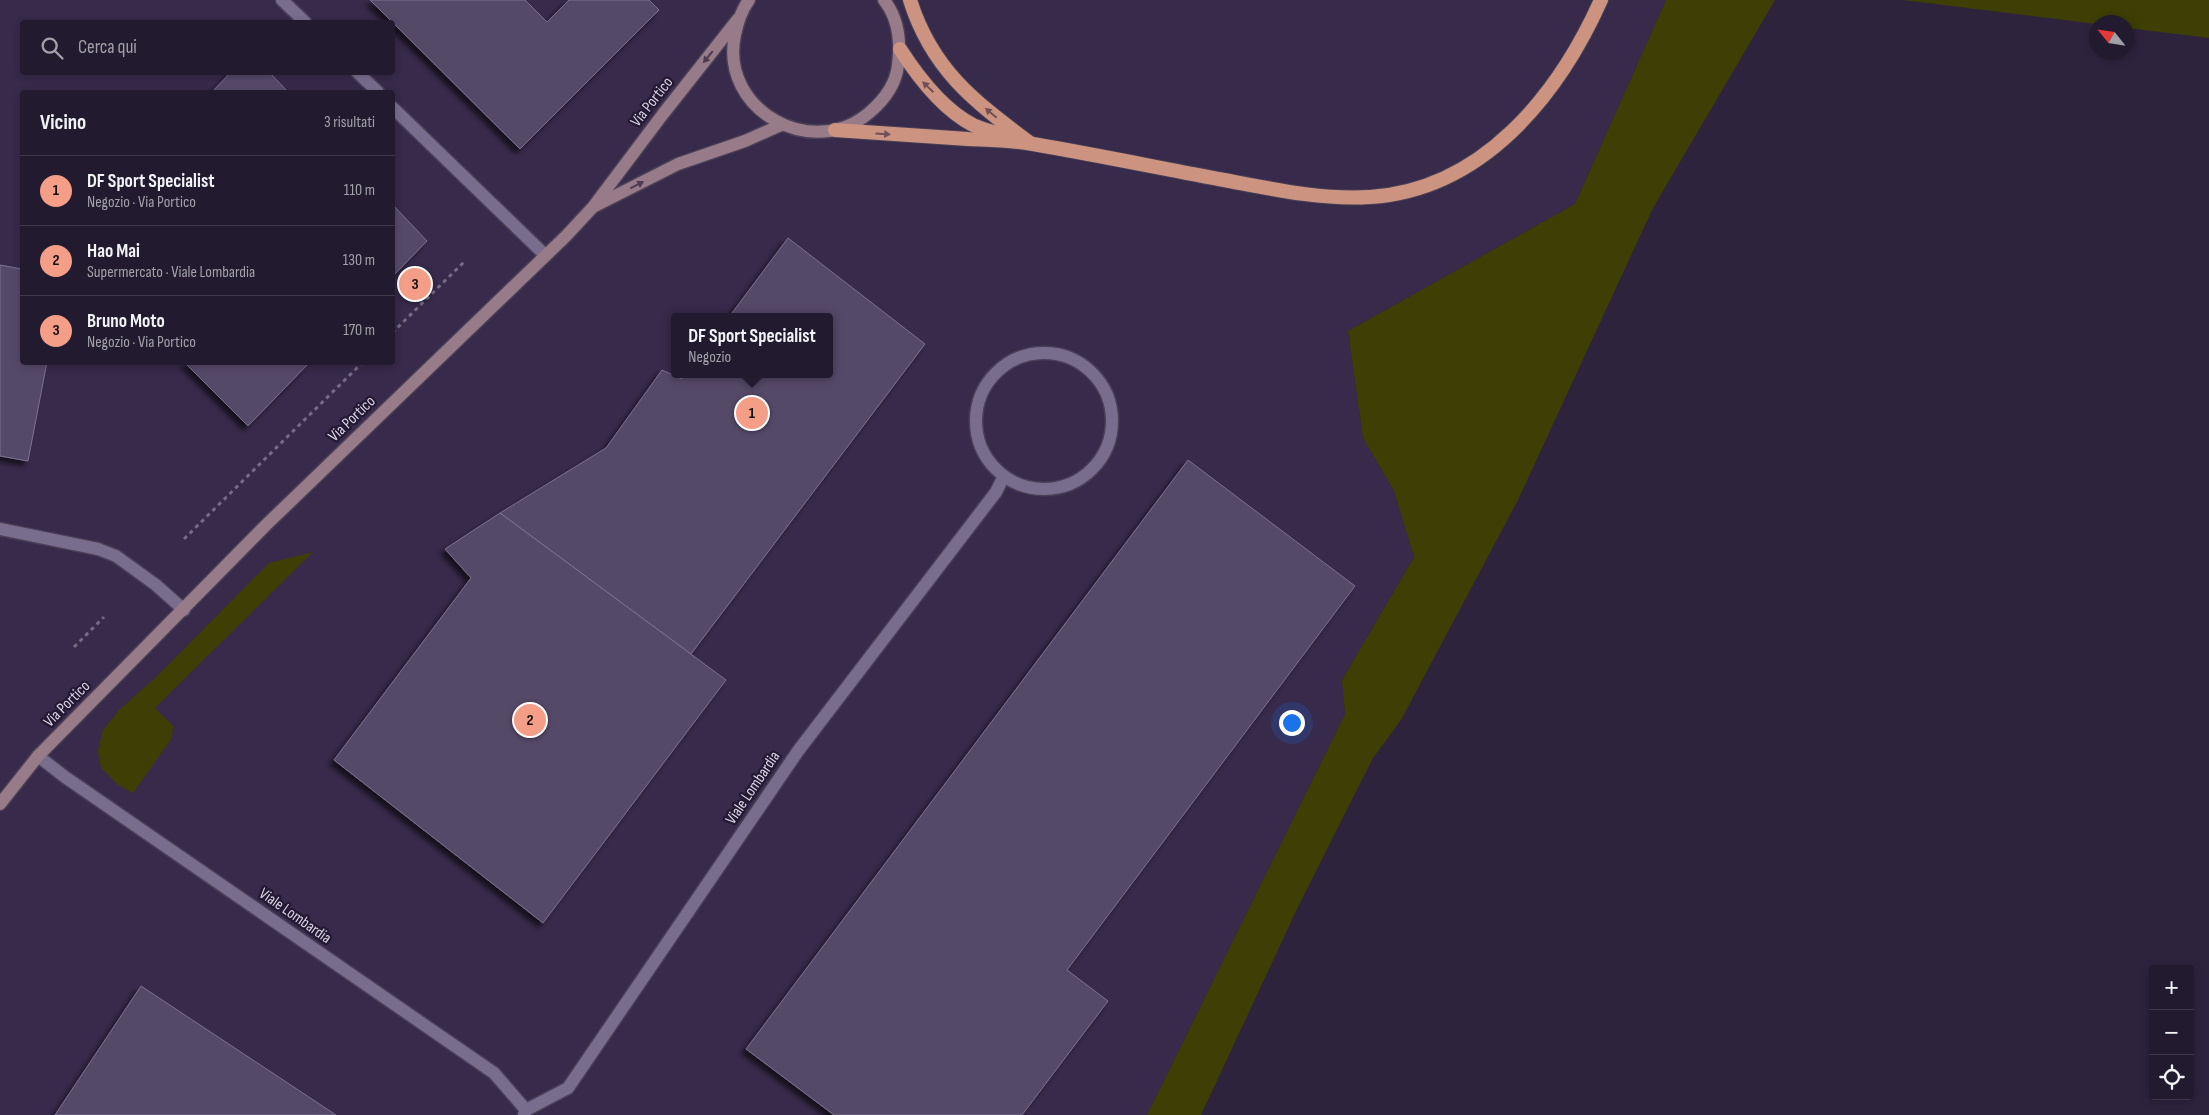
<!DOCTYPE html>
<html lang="it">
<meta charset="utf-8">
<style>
:root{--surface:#221a2e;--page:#2e273a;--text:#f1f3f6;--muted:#a2a1aa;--line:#3f384a;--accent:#f49e88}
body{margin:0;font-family:"Sofia Sans Condensed",sans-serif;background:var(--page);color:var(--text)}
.controls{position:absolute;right:15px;bottom:15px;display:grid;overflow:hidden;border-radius:5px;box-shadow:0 2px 8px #0003}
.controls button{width:45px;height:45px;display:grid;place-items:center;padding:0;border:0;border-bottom:1px solid var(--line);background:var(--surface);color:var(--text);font:25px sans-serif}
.compass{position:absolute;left:2089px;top:15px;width:45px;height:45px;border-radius:50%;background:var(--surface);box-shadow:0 2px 8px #0003;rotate:300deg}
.you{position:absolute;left:1291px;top:722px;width:18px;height:18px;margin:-12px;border:4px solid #fff;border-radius:50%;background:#1a73e8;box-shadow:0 0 0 8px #1a73e833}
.badge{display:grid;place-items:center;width:32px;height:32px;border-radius:50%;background:var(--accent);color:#111;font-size:16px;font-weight:700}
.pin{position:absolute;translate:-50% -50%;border:2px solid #fff;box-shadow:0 1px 5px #0006}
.popup{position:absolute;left:671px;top:313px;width:162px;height:65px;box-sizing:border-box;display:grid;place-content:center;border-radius:5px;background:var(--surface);filter:drop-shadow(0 1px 4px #0005);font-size:16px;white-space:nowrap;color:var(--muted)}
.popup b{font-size:19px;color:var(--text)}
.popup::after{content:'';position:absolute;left:50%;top:100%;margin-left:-10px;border:10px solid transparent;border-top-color:var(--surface)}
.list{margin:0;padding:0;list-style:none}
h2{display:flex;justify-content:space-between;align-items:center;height:65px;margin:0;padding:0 20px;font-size:21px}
h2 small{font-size:16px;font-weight:400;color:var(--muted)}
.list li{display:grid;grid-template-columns:32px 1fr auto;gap:15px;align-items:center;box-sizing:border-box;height:70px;padding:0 20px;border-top:1px solid var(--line)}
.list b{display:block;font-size:19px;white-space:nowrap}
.list p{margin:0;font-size:16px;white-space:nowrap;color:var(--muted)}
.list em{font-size:16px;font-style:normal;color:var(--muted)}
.icon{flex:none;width:28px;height:28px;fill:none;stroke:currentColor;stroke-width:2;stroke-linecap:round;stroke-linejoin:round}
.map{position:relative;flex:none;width:2209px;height:1115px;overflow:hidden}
.search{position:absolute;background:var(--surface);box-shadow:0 2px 8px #0003;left:20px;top:20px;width:375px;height:55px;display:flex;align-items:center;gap:12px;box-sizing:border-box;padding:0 18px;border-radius:5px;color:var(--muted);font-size:19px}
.panel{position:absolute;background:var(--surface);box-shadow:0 2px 8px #0003;left:20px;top:90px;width:375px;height:275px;border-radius:5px}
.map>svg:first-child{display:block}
</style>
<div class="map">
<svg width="2209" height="1115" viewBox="0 0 2209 1115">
<defs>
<filter id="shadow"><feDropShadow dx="-4.5" dy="4.5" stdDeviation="2.5" flood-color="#0009"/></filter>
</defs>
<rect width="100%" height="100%" fill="#2d233d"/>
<path fill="#372a4a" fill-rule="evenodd" d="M0 0H1666L1575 204 1348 331 1363 438 1394 491 1414 557 1342 680 1345 714 1147 1115H0ZM22 22H392V72H22ZM22 92H392V362H22ZM674 317H830V374H674Z"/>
<g fill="#3d3f05">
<path d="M1666 0H1775L1653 208 1518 500 1401 720 1373 758 1298 907 1201 1115H1147L1345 714 1342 680 1414 557 1394 491 1363 438 1348 331 1575 204Z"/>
<path d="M1903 0H2209V38L2127 28 2126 22H2096V24Z"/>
<path d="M313 552 155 708 173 726 172 738 133 793 118 785 101 768 98 751 103 730 119 710 156 677 269 563Z"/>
</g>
<g fill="#554a67" stroke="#7d7191" filter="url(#shadow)">
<path d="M370 0H525L547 22 569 0H649L659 10 520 149Z"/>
<path d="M231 72H269L288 92H212Z"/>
<path d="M392 204 427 241 392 277Z"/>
<path d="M788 238 925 344 691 654 500 513 606 448 662 370 682 379 685 374H830V317H729Z"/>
<path d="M0 265 22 269V362H47L28 461 0 456Z"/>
<path d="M184 362H310L248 426Z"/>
<path d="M1188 460 1355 586 1067 970 1108 1001 1022 1115H834L746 1049Z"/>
<path d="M500 513 726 680 543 923 334 760 471 578 445 549Z"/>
<path d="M141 986 336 1115H55Z"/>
</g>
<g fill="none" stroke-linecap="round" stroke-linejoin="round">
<defs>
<g id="service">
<path d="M282 0 305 22"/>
<path d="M357 72 378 92"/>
<path d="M392 107 545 255"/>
<circle cx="1044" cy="421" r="68"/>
<path d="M0 529 98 549 116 556 156 585 184 610"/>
<path d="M526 1110 568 1088 798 751 996 492 1004 476"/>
</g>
<path id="minor" d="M38 756 65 777 494 1073 526 1110 524 1115"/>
<g id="secondary">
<path d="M749 0C741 11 738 22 735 35 719 110 813 162 870 112 884 100 896 84 898 65 901 42 899 19 884 0"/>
<path d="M595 206 678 164 745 141 781 125"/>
<path d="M0 804 38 756 266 525 566 236 593 207 663 114 738 19"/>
</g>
<g id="trunk">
<path d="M910 0C932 70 974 101 1030 143"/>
<path d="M900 49C918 77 942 109 973 125 984 130 998 133 1010 137"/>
<path d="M835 130C879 133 924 136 968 139 990 140 1012 140 1033 144 1097 155 1160 168 1224 180 1272 189 1321 200 1370 197 1482 190 1558 96 1601 0"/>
</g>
</defs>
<use href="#service" stroke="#493f56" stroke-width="15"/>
<use href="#minor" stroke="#493f56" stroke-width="15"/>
<use href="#secondary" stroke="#493f56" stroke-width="15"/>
<use href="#trunk" stroke="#493f56" stroke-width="16"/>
<g stroke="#746c83" stroke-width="3" stroke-dasharray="4 4" stroke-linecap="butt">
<path d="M392 333 466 260"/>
<path d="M184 539 363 362"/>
<path d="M74 647 104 617"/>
</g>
<use href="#service" stroke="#796d8d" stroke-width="12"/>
<use href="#minor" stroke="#796d8d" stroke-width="12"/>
<use href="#secondary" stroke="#987b88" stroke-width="12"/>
<use href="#trunk" stroke="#cc9480" stroke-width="14"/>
</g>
<defs><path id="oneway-solid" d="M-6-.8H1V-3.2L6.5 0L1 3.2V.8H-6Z" transform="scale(1.25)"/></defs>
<g fill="#4d3b51">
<use href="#oneway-solid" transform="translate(708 57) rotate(129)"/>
<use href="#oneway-solid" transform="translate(637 185) rotate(-27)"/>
</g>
<g fill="#705056">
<use href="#oneway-solid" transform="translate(928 87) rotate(-136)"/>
<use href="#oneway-solid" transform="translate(991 113) rotate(-140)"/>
<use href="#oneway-solid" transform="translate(883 134) rotate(4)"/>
</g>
<g text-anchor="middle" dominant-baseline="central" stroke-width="4.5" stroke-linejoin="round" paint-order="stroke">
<g font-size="16" fill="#dad4e6" stroke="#241933">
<text transform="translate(652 102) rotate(-52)">Via Portico</text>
<text transform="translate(352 419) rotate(-44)">Via Portico</text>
<text transform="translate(67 704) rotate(-45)">Via Portico</text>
<text transform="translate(753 788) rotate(-56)">Viale Lombardia</text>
<text transform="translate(295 916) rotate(35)">Viale Lombardia</text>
</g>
</g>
</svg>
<div class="controls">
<button>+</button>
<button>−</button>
<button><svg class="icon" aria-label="locate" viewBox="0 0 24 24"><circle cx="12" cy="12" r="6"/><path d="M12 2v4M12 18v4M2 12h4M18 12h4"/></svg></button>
</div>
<svg class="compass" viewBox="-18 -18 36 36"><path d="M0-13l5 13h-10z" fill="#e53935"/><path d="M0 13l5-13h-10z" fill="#a2a1aa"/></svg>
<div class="you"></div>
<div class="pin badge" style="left:752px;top:413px">1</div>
<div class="popup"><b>DF Sport Specialist</b>Negozio</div>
<div class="pin badge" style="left:530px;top:720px">2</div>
<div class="pin badge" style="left:415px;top:284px">3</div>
<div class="search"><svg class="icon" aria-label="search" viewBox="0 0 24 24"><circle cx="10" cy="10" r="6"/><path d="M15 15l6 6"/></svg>Cerca qui</div>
<section class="panel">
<h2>Vicino<small>3 risultati</small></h2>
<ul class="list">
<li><span class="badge">1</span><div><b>DF Sport Specialist</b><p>Negozio · Via Portico</p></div><em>110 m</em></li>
<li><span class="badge">2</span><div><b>Hao Mai</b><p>Supermercato · Viale Lombardia</p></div><em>130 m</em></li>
<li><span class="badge">3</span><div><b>Bruno Moto</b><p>Negozio · Via Portico</p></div><em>170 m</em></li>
</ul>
</section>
</div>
